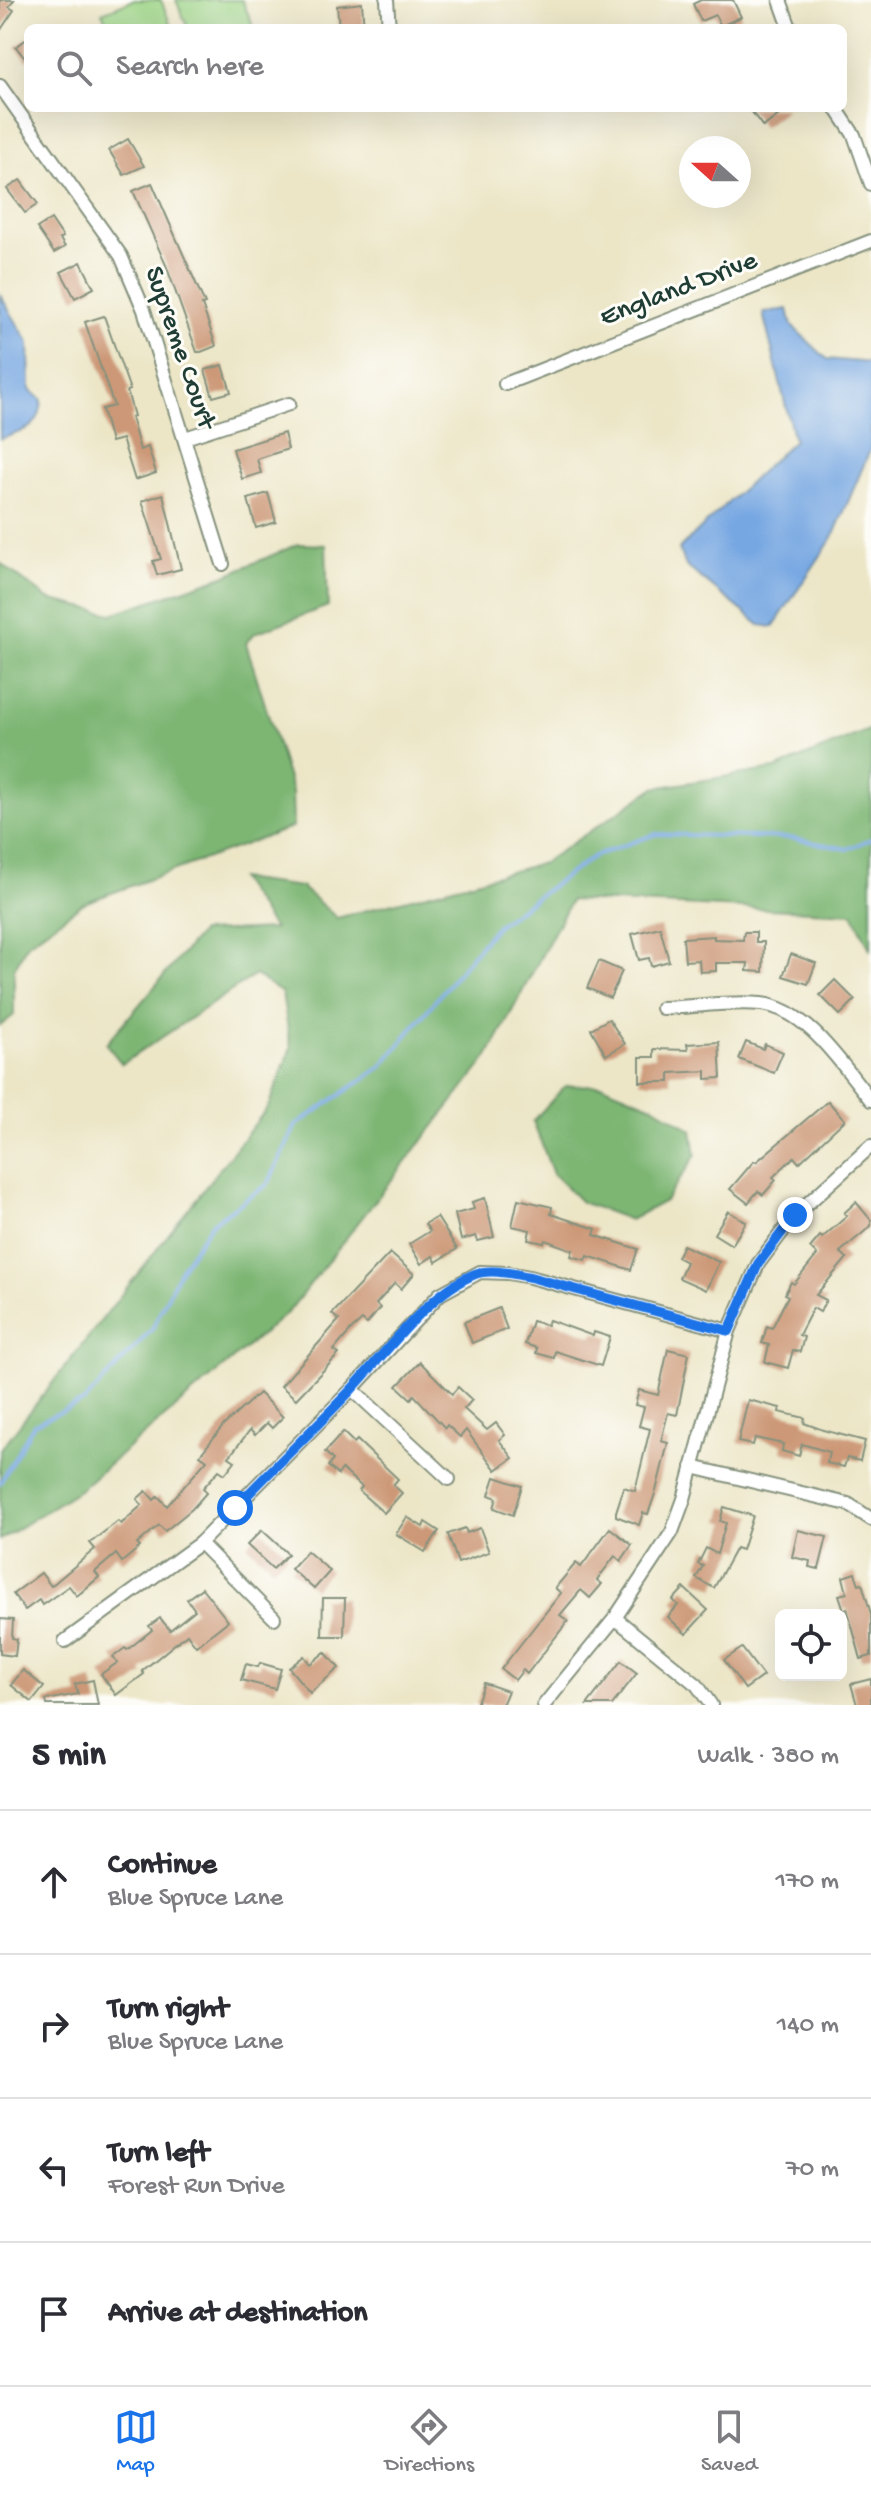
<!DOCTYPE html>
<meta charset="utf-8">
<style>
:root{--surface:#fff;--page:#f2f2f3;--text:#2b2b33;--muted:#7c7c81;--line:#e1e1e2;--accent:#1a73e8}
body{margin:0;font-family:"Gochi Hand",sans-serif;background:var(--page);color:var(--text)}
.controls{position:absolute;right:24px;bottom:24px;display:grid;overflow:hidden;border-radius:12px;box-shadow:0 8px 32px #0002}
.controls button{width:72px;height:72px;display:grid;place-items:center;padding:0;border:0;border-bottom:2px solid var(--line);background:var(--surface);color:var(--text);font:40px sans-serif}
.compass{position:absolute;left:679px;top:136px;width:72px;height:72px;border-radius:50%;background:var(--surface);box-shadow:0 8px 32px #0002;rotate:291deg}
.stop{position:absolute;width:24px;height:24px;margin:-18px;border:6px solid #1a73e8;border-radius:50%;background:#fff}
.stop.end{background:#1a73e8;border-color:#fff;box-shadow:0 2px 8px #0008}
.list{margin:0;padding:0;list-style:none}
h2{display:flex;justify-content:space-between;align-items:center;height:104px;margin:0;padding:0 32px;font-size:34px}
h2 small{font-size:26px;font-weight:400;color:var(--muted)}
.list li{display:grid;grid-template-columns:52px 1fr auto;gap:24px;align-items:center;box-sizing:border-box;height:144px;padding:0 32px;border-top:2px solid var(--line)}
.list b{display:block;font-size:30px;white-space:nowrap}
.list p{margin:0;font-size:26px;white-space:nowrap;color:var(--muted)}
.list em{font-size:26px;font-style:normal;color:var(--muted)}
.icon{flex:none;width:44px;height:44px;fill:none;stroke:currentColor;stroke-width:2;stroke-linecap:round;stroke-linejoin:round}
.map{position:relative;flex:none;width:871px;height:1705px;overflow:hidden}
.search{position:absolute;background:var(--surface);box-shadow:0 8px 32px #0002;left:24px;right:24px;top:24px;height:88px;display:flex;align-items:center;gap:20px;box-sizing:border-box;padding:0 28px;border-radius:12px;color:var(--muted);font-size:30px}
.sheet{height:680px;background:var(--surface)}
nav{display:flex;justify-content:space-around;align-items:center;box-sizing:border-box;height:112px;border-top:2px solid var(--line);background:var(--surface);font-size:22px;color:var(--muted)}
nav a{display:grid;justify-items:center;gap:4px}
nav .on{color:var(--accent)}
.map>svg:first-child{display:block}
</style>
<div class="map">
<svg width="871" height="1705" viewBox="0 0 871 1705">
<rect width="100%" height="100%" fill="#fdfcf7"/>
<filter id="ink" filterUnits="userSpaceOnUse"><feTurbulence type="fractalNoise" baseFrequency=".0125" numOctaves="2"/><feDisplacementMap in="SourceGraphic" scale="16" xChannelSelector="R" yChannelSelector="G"/><feConvolveMatrix kernelMatrix="1 2 1 2 8 2 1 2 1" color-interpolation-filters="sRGB"/></filter>
<filter id="wash" filterUnits="userSpaceOnUse"><feTurbulence type="fractalNoise" baseFrequency=".006" numOctaves="4" result="noise"/><feDisplacementMap in="SourceGraphic" scale="32" xChannelSelector="R" yChannelSelector="G"/><feGaussianBlur stdDeviation="1.8" result="paint"/><feColorMatrix in="noise" values="0 0 0 0 0 0 0 0 0 0 0 0 0 0 0 0 0 1.4 0 .05"/><feComposite in="paint" operator="in"/></filter>
<g filter="url(#wash)">
<rect width="100%" height="100%" fill="#ece6c7"/>
<g fill="#9cd486" stroke="#5e885d" stroke-width="2">
<path d="M133 0H161L172 28H109L102 12Z"/>
<path d="M176 0H242L254 28H188Z"/>
</g>
<g fill="#7db673" stroke="#4e7a54" stroke-width="2">
<path d="M298 544 326 545 328 606 255 633 246 643 292 792 293 827 84 903 27 944 14 969V1015L0 1026V563L48 599 112 614 224 576Z"/>
<path d="M871 729V951L853 913 571 900 487 1058 289 1311 79 1490 0 1540V1450L268 1107 291 1048 282 993 255 975 122 1064 106 1044 201 932 274 929 239 879 301 887 337 918 543 863 654 788 775 769Z"/>
<path d="M602 1085 653 1106 692 1130 696 1155 665 1201 630 1220 581 1202 553 1174 533 1121 565 1086Z"/>
</g>
<g fill="#77a7e2" stroke="#4b728b" stroke-width="2">
<path d="M0 295 29 343 30 390 42 400C40 430 25 430 0 439Z"/>
<path d="M788 309 792 326 827 359 871 363V448L833 537 773 627 760 625 686 566 679 549 794 440 763 313Z"/>
</g>
<g fill="none" stroke-linecap="round" stroke-linejoin="round">
<path stroke="#77a7e2" stroke-width="4" d="M0 1483 34 1424 85 1401 152 1329 180 1270 212 1223 268 1184 296 1125 381 1067 496 926 594 856 656 834 790 838 847 849 871 839"/>
</g>
<g id="blocks">
<g fill="#cc9877">
<path d="M0 0H14L9 7 14 10 0 31Z"/>
<path d="M701 0H733L741 17 721 26 715 15 701 21 693 4Z"/>
<path d="M362 3 364 28H339L337 6Z"/>
<path d="M28 38V62L16 47Z"/>
<path d="M749 108H788L763 127Z"/>
<path d="M128 139 144 166 124 175 109 150Z"/>
<path d="M20 180 38 204 25 213 7 189Z"/>
<path d="M152 183 205 304 202 305 216 346 201 352H197L166 265 133 191Z"/>
<path d="M51 219 63 237 60 239 65 247 54 253 37 228Z"/>
<path d="M81 262 94 288 75 298 61 272Z"/>
<path d="M104 316 130 390 127 391 134 416 131 417 140 450 148 447 156 473 135 480 122 439 111 442 102 409 114 406 85 322Z"/>
<path d="M223 365 231 392 213 397 205 370Z"/>
<path d="M284 433 288 449 257 459 261 473 242 479 233 449Z"/>
<path d="M268 493 276 522 256 528 248 499Z"/>
<path d="M163 494 181 569 157 575 153 561 161 559 142 501Z"/>
<path d="M660 927 669 961 651 966 649 958 639 960 632 934Z"/>
<path d="M744 932H756V942H764L763 972 747 971 748 963H716V971L700 972 699 960 685 961 683 938 714 936V939L743 940Z"/>
<path d="M791 954 816 963 808 984 783 976Z"/>
<path d="M599 961 622 971 610 998 587 988Z"/>
<path d="M835 980 855 1000 840 1015 820 995Z"/>
<path d="M609 1019 625 1044 606 1055 591 1029Z"/>
<path d="M719 1042 721 1078 706 1079V1071L670 1073V1082H640V1057H654V1049L688 1050 687 1044Z"/>
<path d="M746 1042 763 1049 765 1044 783 1052 774 1073 739 1059Z"/>
<path d="M828 1101 845 1120 799 1163 794 1157 773 1177 776 1180 763 1195 758 1191 748 1203 730 1189 754 1161 756 1162Z"/>
<path d="M485 1198 494 1237 478 1241 476 1236 461 1240 455 1214 474 1209 472 1202Z"/>
<path d="M518 1199 552 1207 551 1214 596 1229 594 1235 638 1249 631 1270 588 1256 586 1260 571 1256 573 1250 545 1240 544 1243 528 1240 530 1230 512 1226Z"/>
<path d="M856 1202 871 1220V1226L840 1252 847 1258 816 1295 826 1300 820 1312 813 1308 799 1335 804 1337 800 1352 793 1350 788 1368 765 1362 769 1345 762 1343 767 1326 772 1328 788 1296 785 1294 791 1282 794 1284 817 1255 810 1248 820 1236 822 1238 847 1216 844 1213Z"/>
<path d="M728 1211 746 1222 732 1245 714 1234Z"/>
<path d="M437 1217 457 1249 436 1262 433 1256 421 1264 409 1244 430 1231 425 1224Z"/>
<path d="M683 1245 719 1262 706 1290 679 1278 686 1262 677 1257Z"/>
<path d="M390 1253 414 1274 401 1289 395 1283 376 1304 380 1308 367 1324 362 1320 351 1330 334 1350 339 1354 296 1399 281 1386 339 1320 332 1314Z"/>
<path d="M499 1308 507 1329 472 1343 464 1322Z"/>
<path d="M549 1320 593 1336 594 1332 610 1337 601 1366 555 1351 554 1358 536 1353 537 1348 525 1344 532 1321 547 1325Z"/>
<path d="M668 1349 689 1354 677 1415 668 1413 661 1441 668 1443 656 1491 648 1514 643 1513 639 1525 616 1516V1512L624 1487 635 1491 650 1429 639 1426 644 1407 635 1405 639 1390 658 1395Z"/>
<path d="M420 1362 452 1394 458 1387 472 1400 464 1409 487 1430 496 1423 505 1435 499 1440 513 1458 496 1470 466 1430 460 1437 447 1425 445 1428 414 1395 411 1399 397 1386Z"/>
<path d="M259 1393 283 1417 272 1428 267 1423 255 1435 250 1430 229 1457 235 1461 225 1474 219 1470 203 1488 207 1492 192 1509 165 1531 159 1525 137 1544 140 1547 122 1562 116 1554 95 1572 99 1577 77 1596 69 1586 42 1605 39 1600 25 1610 13 1594 41 1573 51 1586 95 1549 90 1543 118 1521 121 1524 142 1505 137 1499 146 1491 154 1500 158 1496 167 1506 207 1460 200 1455 224 1425Z"/>
<path d="M748 1400 780 1408 779 1412 805 1418 804 1423 823 1430 865 1441 860 1461 847 1458 844 1467 827 1463 829 1452 802 1444 799 1456 782 1451 783 1444 755 1438 753 1445 738 1442Z"/>
<path d="M343 1432 354 1443 357 1440 398 1479 393 1485 402 1493 384 1513 359 1491 362 1487 342 1469 338 1475 328 1466 333 1460 325 1452Z"/>
<path d="M495 1477 522 1486 513 1515 494 1508 497 1498 489 1495Z"/>
<path d="M724 1507 753 1516 742 1550 736 1548 714 1588 696 1578 703 1566 698 1564 706 1548 717 1554 726 1523 720 1521Z"/>
<path d="M407 1517 423 1527 425 1522 439 1531 425 1552 396 1534Z"/>
<path d="M465 1528 467 1533 480 1528 489 1552 458 1563 448 1534Z"/>
<path d="M610 1528 632 1545 621 1561 615 1556 597 1580 602 1584 590 1598 581 1590 560 1615 568 1621 527 1674 523 1670 515 1680 501 1669 561 1593 555 1588 576 1563 581 1567Z"/>
<path d="M262 1530 288 1554 273 1569 247 1545Z"/>
<path d="M798 1530 827 1537 819 1569 809 1567 810 1561 792 1557Z"/>
<path d="M307 1551 330 1571 314 1589 291 1569Z"/>
<path d="M855 1573 859 1584 862 1583 871 1614V1656L861 1659 847 1608 844 1610 839 1595 847 1593 843 1577Z"/>
<path d="M202 1588 228 1621 196 1646 187 1634 142 1671 144 1674 116 1695 101 1674 117 1663 113 1657 125 1648 127 1650 152 1630 149 1626 160 1618 170 1630 195 1610 187 1599Z"/>
<path d="M684 1588 708 1610 686 1634 668 1617 678 1605 673 1600Z"/>
<path d="M323 1598H345L344 1636H322Z"/>
<path d="M0 1619 13 1620 12 1638 17 1639 15 1656 0 1654Z"/>
<path d="M742 1648 763 1676 745 1689 724 1660Z"/>
<path d="M325 1652 339 1668 310 1693 289 1668 304 1656 310 1664Z"/>
<path d="M621 1661 637 1673 612 1705H587Z"/>
<path d="M260 1663 281 1669 275 1689 241 1680 246 1664 258 1667Z"/>
<path d="M23 1670 44 1687 32 1702 11 1685Z"/>
<path d="M871 1679V1705H857L851 1684Z"/>
<path d="M93 1680 98 1705H47L46 1700 78 1694 75 1684Z"/>
<path d="M484 1683 508 1691 502 1705H476Z"/>
</g>
</g>
</g>
<g filter="url(#ink)">
<use href="#blocks" fill-opacity="0" stroke="#86927e" stroke-width="2"/>
<g fill="none" stroke-linecap="round" stroke-linejoin="round">
<defs>
<g id="minor">
<path d="M387 0 389 28"/>
<path d="M780 0 790 28"/>
<path d="M0 86 121 256 144 310 223 564"/>
<path d="M836 108 854 135 871 184"/>
<path d="M505 384 871 241"/>
<path d="M185 438 289 404"/>
<path d="M662 1008C694 1007 729 1001 761 1004 808 1009 843 1067 871 1100"/>
<path d="M352 1389 449 1479"/>
<path d="M692 1467 848 1504 871 1519"/>
<path d="M200 1543 274 1618"/>
<path d="M615 1618 697 1685 711 1705"/>
<path d="M65 1641 200 1543 352 1389 440 1294 480 1272 508 1273 530 1277 729 1331"/>
<path d="M544 1705 615 1618 672 1532 684 1499 729 1331 758 1264 795 1215 871 1146"/>
</g>
</defs>
<use href="#minor" stroke="#86927e" stroke-width="16"/>
<use href="#minor" stroke="#fff" stroke-width="12"/>
</g>
</g>
<g fill="none" stroke-linecap="round" stroke-linejoin="round" filter="url(#ink)">
<path stroke="#1a73e8" stroke-width="10" d="M235 1508C273 1468 313 1430 351 1390 386 1353 428 1293 475 1274 491 1268 513 1274 530 1277L729 1331 758 1264 795 1215"/>
</g>
<g text-anchor="middle" dominant-baseline="central" stroke-width="6" stroke-linejoin="round" paint-order="stroke">
<g font-size="28" fill="#1f3d34" stroke="#fdfcf7">
<text transform="translate(679 290) rotate(-21)">England Drive</text>
<text transform="translate(179 348) rotate(71)">Supreme Court</text>
</g>
</g>
</svg>
<div class="controls">
<button><svg class="icon" aria-label="locate" viewBox="0 0 24 24"><circle cx="12" cy="12" r="6"/><path d="M12 2v4M12 18v4M2 12h4M18 12h4"/></svg></button>
</div>
<svg class="compass" viewBox="-18 -18 36 36"><path d="M0-13l5 13h-10z" fill="#e53935"/><path d="M0 13l5-13h-10z" fill="#7c7c81"/></svg>
<div class="stop" style="left:235px;top:1508px"></div>
<div class="stop end" style="left:795px;top:1215px"></div>
<div class="search"><svg class="icon" aria-label="search" viewBox="0 0 24 24"><circle cx="10" cy="10" r="6"/><path d="M15 15l6 6"/></svg>Search here</div>
</div>
<section class="sheet">
<h2>5 min<small>Walk · 380 m</small></h2>
<ul class="list">
<li><svg class="icon" aria-label="ahead" viewBox="0 0 24 24"><path d="M12 20V5M6 11l6-6 6 6"/></svg><div><b>Continue</b><p>Blue Spruce Lane</p></div><em>170 m</em></li>
<li><svg class="icon" aria-label="right" viewBox="0 0 24 24"><path d="M7 20v-9h11M14 6l5 5-5 5"/></svg><div><b>Turn right</b><p>Blue Spruce Lane</p></div><em>140 m</em></li>
<li><svg class="icon" aria-label="left" viewBox="0 0 24 24"><path d="M17 20v-9H6M10 6l-5 5 5 5"/></svg><div><b>Turn left</b><p>Forest Run Drive</p></div><em>70 m</em></li>
<li><svg class="icon" aria-label="arrive" viewBox="0 0 24 24"><path d="M6 21V4h12l-3 4 3 4H6"/></svg><div><b>Arrive at destination</b></div></li>
</ul>
</section>
<nav>
<a class="on"><svg class="icon" aria-label="map" viewBox="0 0 24 24"><path d="M3 6l6-2 6 2 6-2v14l-6 2-6-2-6 2zM9 4v14M15 6v14"/></svg>Map</a>
<a><svg class="icon" aria-label="directions" viewBox="0 0 24 24"><path d="M12 3l9 9-9 9-9-9zM9 14v-3h6M13 9l2 2-2 2"/></svg>Directions</a>
<a><svg class="icon" aria-label="saved" viewBox="0 0 24 24"><path d="M7 4h10v16l-5-4-5 4z"/></svg>Saved</a>
</nav>
